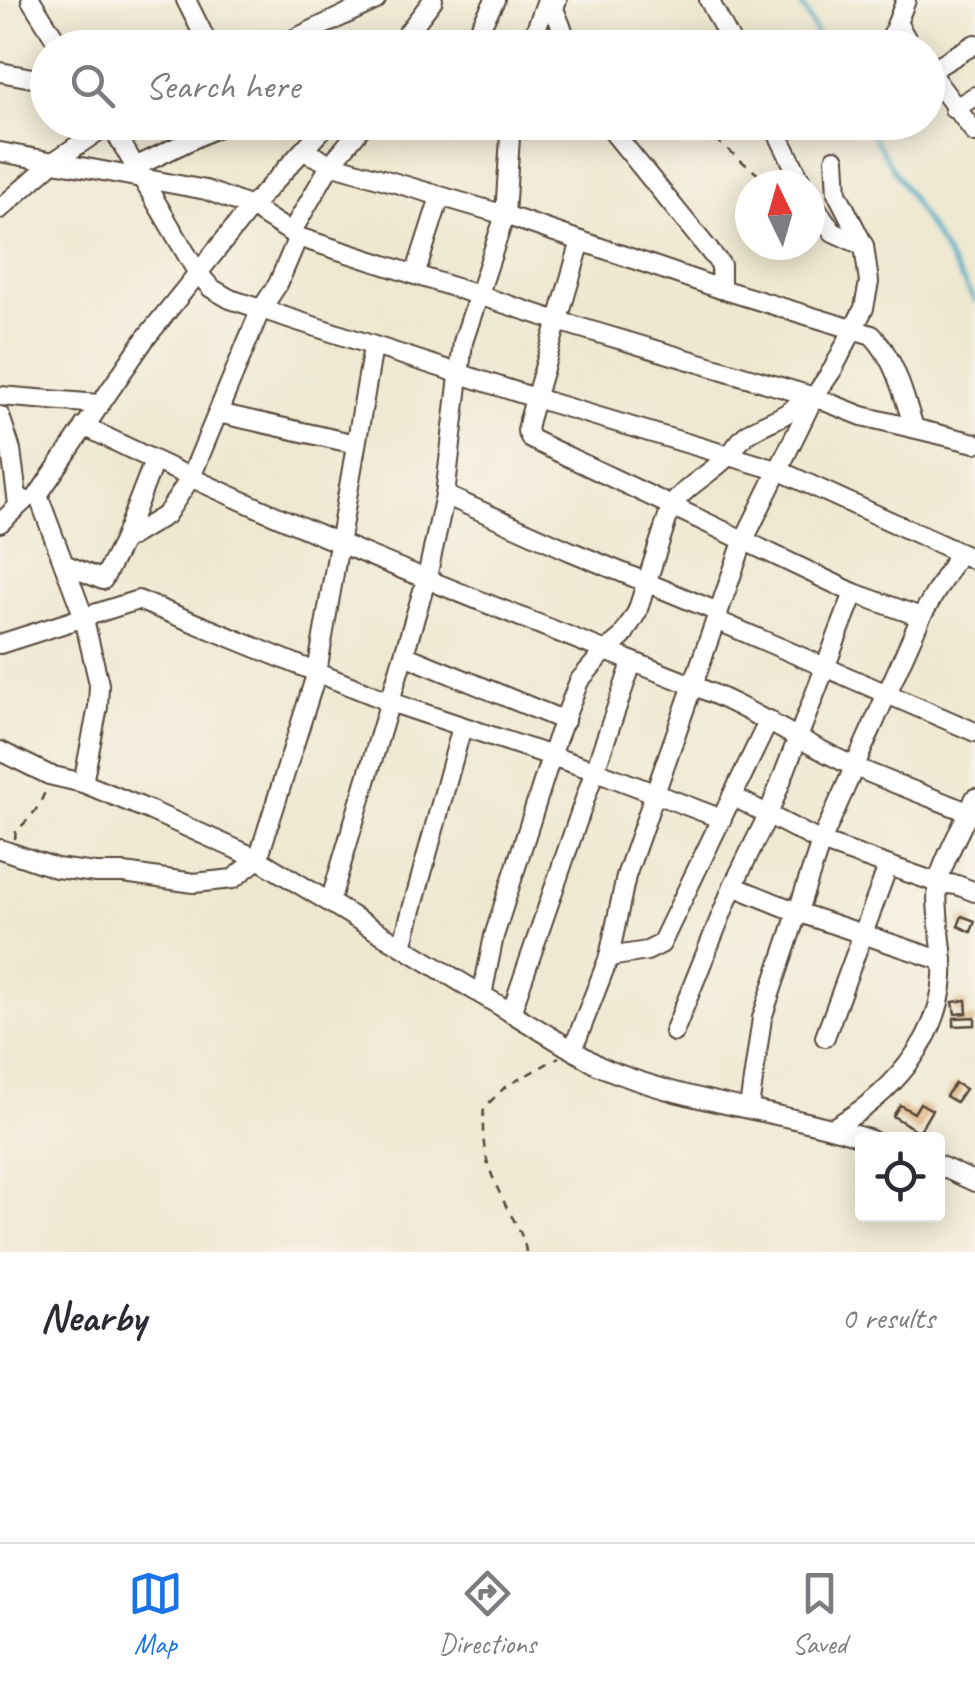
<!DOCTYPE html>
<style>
:root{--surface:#fff;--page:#f7f7f7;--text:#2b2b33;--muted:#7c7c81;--line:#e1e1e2;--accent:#1a73e8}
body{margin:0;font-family:Caveat,sans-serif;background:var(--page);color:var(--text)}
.controls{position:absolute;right:30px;bottom:30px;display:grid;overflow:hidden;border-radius:10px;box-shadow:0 5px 25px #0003}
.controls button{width:90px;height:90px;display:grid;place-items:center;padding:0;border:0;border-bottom:2px solid var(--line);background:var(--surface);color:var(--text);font:50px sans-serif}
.compass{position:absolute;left:735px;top:170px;width:90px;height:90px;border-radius:50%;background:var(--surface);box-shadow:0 5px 25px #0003;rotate:355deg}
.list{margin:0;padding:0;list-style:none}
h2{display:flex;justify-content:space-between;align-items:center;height:130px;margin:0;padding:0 40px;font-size:42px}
h2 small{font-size:32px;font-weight:400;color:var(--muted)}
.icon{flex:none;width:55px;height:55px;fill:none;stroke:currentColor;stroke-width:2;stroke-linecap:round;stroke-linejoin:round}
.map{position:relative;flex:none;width:975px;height:1252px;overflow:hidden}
.search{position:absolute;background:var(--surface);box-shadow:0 5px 25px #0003;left:30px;right:30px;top:30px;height:110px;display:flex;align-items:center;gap:25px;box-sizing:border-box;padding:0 35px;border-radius:55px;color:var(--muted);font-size:38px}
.sheet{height:290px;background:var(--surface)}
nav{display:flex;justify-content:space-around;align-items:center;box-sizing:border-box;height:140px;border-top:2px solid var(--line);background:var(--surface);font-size:28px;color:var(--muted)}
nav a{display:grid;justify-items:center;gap:5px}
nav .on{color:var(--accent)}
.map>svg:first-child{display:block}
</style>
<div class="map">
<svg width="975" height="1252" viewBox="0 0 975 1252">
<rect width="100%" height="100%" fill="#f7f3e8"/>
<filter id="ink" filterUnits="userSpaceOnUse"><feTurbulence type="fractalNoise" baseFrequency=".01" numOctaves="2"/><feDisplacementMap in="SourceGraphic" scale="20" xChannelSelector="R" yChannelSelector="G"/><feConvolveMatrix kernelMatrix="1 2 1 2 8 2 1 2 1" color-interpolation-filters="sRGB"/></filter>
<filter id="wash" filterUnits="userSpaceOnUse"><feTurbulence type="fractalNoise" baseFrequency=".0048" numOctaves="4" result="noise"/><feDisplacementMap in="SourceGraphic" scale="40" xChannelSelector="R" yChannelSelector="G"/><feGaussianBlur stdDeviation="2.25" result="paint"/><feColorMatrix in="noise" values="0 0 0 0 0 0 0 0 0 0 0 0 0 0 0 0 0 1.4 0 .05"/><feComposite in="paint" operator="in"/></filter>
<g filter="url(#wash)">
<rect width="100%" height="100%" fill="#eee8d0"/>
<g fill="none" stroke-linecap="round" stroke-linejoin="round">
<g stroke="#47a9c6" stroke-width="4">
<path d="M799 0 824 48"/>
<path d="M864 122 975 301"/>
</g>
</g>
<g id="blocks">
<g fill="#daa969">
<path d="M962 916 975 921 971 932 958 926Z"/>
<path d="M966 1000 967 1013 955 1014 953 1002Z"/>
<path d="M975 1017V1025L954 1026V1018Z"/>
<path d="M955 1083 965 1089 956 1102 946 1096Z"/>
<path d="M920 1103 932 1110 919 1132 893 1116 900 1105 914 1113Z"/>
</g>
</g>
</g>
<g filter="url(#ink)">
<use href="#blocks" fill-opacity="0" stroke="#564639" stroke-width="2.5"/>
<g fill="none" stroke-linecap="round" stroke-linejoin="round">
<defs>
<g id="minor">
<path d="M31 0 61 48"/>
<path d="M186 0 210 48"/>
<path d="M557 0 554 9 570 48"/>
<path d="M709 0 734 48"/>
<path d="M897 23 906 0"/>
<path d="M275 48 376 0"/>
<path d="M396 48 433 0"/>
<path d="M469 48 495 0"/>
<path d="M529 48 547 0"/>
<path d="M887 48 897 23 912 48"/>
<path d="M928 70 975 133"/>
<path d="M0 72 48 81"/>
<path d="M928 72 975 44"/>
<path d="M954 109 975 96"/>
<path d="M109 122 197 272 211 288 230 299 535 398 780 471 975 560"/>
<path d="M605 122 721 265V289"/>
<path d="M772 122 803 185"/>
<path d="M303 151 331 164 505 215 721 289 872 335C896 360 903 395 914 427"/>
<path d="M0 152 206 190 251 207 298 237 558 321 814 397 862 416 975 443"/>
<path d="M135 167 228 122"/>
<path d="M810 199 833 232 864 246"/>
<path d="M0 209 53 162 112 122"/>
<path d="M291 233 331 164 366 122"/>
<path d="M581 241 529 420 527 431 531 439 854 593 921 617"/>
<path d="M415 275 440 197"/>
<path d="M0 396 99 404"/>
<path d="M218 413 356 444"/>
<path d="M0 416 11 450 18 504"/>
<path d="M84 426C281 525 488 604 692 685 749 707 800 742 855 767 895 784 935 799 975 815"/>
<path d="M445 495 570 551 718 612"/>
<path d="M0 523 25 500"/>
<path d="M123 541 166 515 191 477 260 311 278 284 298 237"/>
<path d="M64 564 103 580 123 541 154 461"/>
<path d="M716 620 975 732"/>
<path d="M0 644 138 600 390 702 596 771 722 819"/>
<path d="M404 655 565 721"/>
<path d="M0 751 49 775 83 783 151 811 258 859 599 1066C686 1104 782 1110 871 1140"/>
<path d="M83 783 98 707 99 684 83 615 38 495 145 339 251 207 329 122"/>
<path d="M732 796 821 842 938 883 957 885 975 892"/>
<path d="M0 849 56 868 96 873H124L194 883 233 879 258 859 317 672 373 347"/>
<path d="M733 886 797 912 943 961"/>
<path d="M330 902 427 577 445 495 463 342 505 215 511 122"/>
<path d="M402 946 462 727"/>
<path d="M609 957 647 951 661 944 769 720"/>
<path d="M482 995 494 936 556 741 579 681 604 652 622 637 637 612 671 507C683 488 708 475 725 459 733 452 738 442 746 435 769 418 787 421 805 395"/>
<path d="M511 1013 632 663"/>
<path d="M674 1032 733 886 768 815 854 593"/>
<path d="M825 1037 888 866"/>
<path d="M573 1049 609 957 626 876 743 542 814 397 833 369 864 308 869 282 864 246 837 193 835 159"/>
<path d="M749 1108 762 1018 821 842 921 617 959 553"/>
<path d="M834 1127C888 1097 939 1042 943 977 945 946 934 914 938 884 941 863 966 820 975 798"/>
<path d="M938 1165 975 1182"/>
</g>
</defs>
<use href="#minor" stroke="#564639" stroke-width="22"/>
<g stroke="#564639" stroke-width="2.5" stroke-dasharray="8 8" stroke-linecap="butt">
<path d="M689 122 705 131 771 185"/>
<path d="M15 839 16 830C30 821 42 803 46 788"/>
<path d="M526 1252C524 1236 515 1222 507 1208 488 1170 480 1150 484 1108L505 1087 559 1057"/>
</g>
<use href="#minor" stroke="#fff" stroke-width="18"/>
</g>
</g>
</svg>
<div class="controls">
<button><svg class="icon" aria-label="locate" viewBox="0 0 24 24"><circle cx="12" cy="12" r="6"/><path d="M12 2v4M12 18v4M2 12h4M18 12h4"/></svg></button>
</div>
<svg class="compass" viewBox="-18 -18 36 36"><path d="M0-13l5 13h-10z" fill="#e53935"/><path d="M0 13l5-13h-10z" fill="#7c7c81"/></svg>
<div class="search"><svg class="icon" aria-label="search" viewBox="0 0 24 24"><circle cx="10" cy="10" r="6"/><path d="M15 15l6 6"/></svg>Search here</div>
</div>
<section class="sheet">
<h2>Nearby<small>0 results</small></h2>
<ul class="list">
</ul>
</section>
<nav>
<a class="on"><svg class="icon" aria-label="map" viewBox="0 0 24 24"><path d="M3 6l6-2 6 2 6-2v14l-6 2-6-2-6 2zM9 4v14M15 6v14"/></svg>Map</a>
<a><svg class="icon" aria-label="directions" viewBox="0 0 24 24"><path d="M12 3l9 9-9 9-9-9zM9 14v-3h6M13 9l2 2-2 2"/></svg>Directions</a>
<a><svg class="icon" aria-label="saved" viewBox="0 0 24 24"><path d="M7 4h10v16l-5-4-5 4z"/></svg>Saved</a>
</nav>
